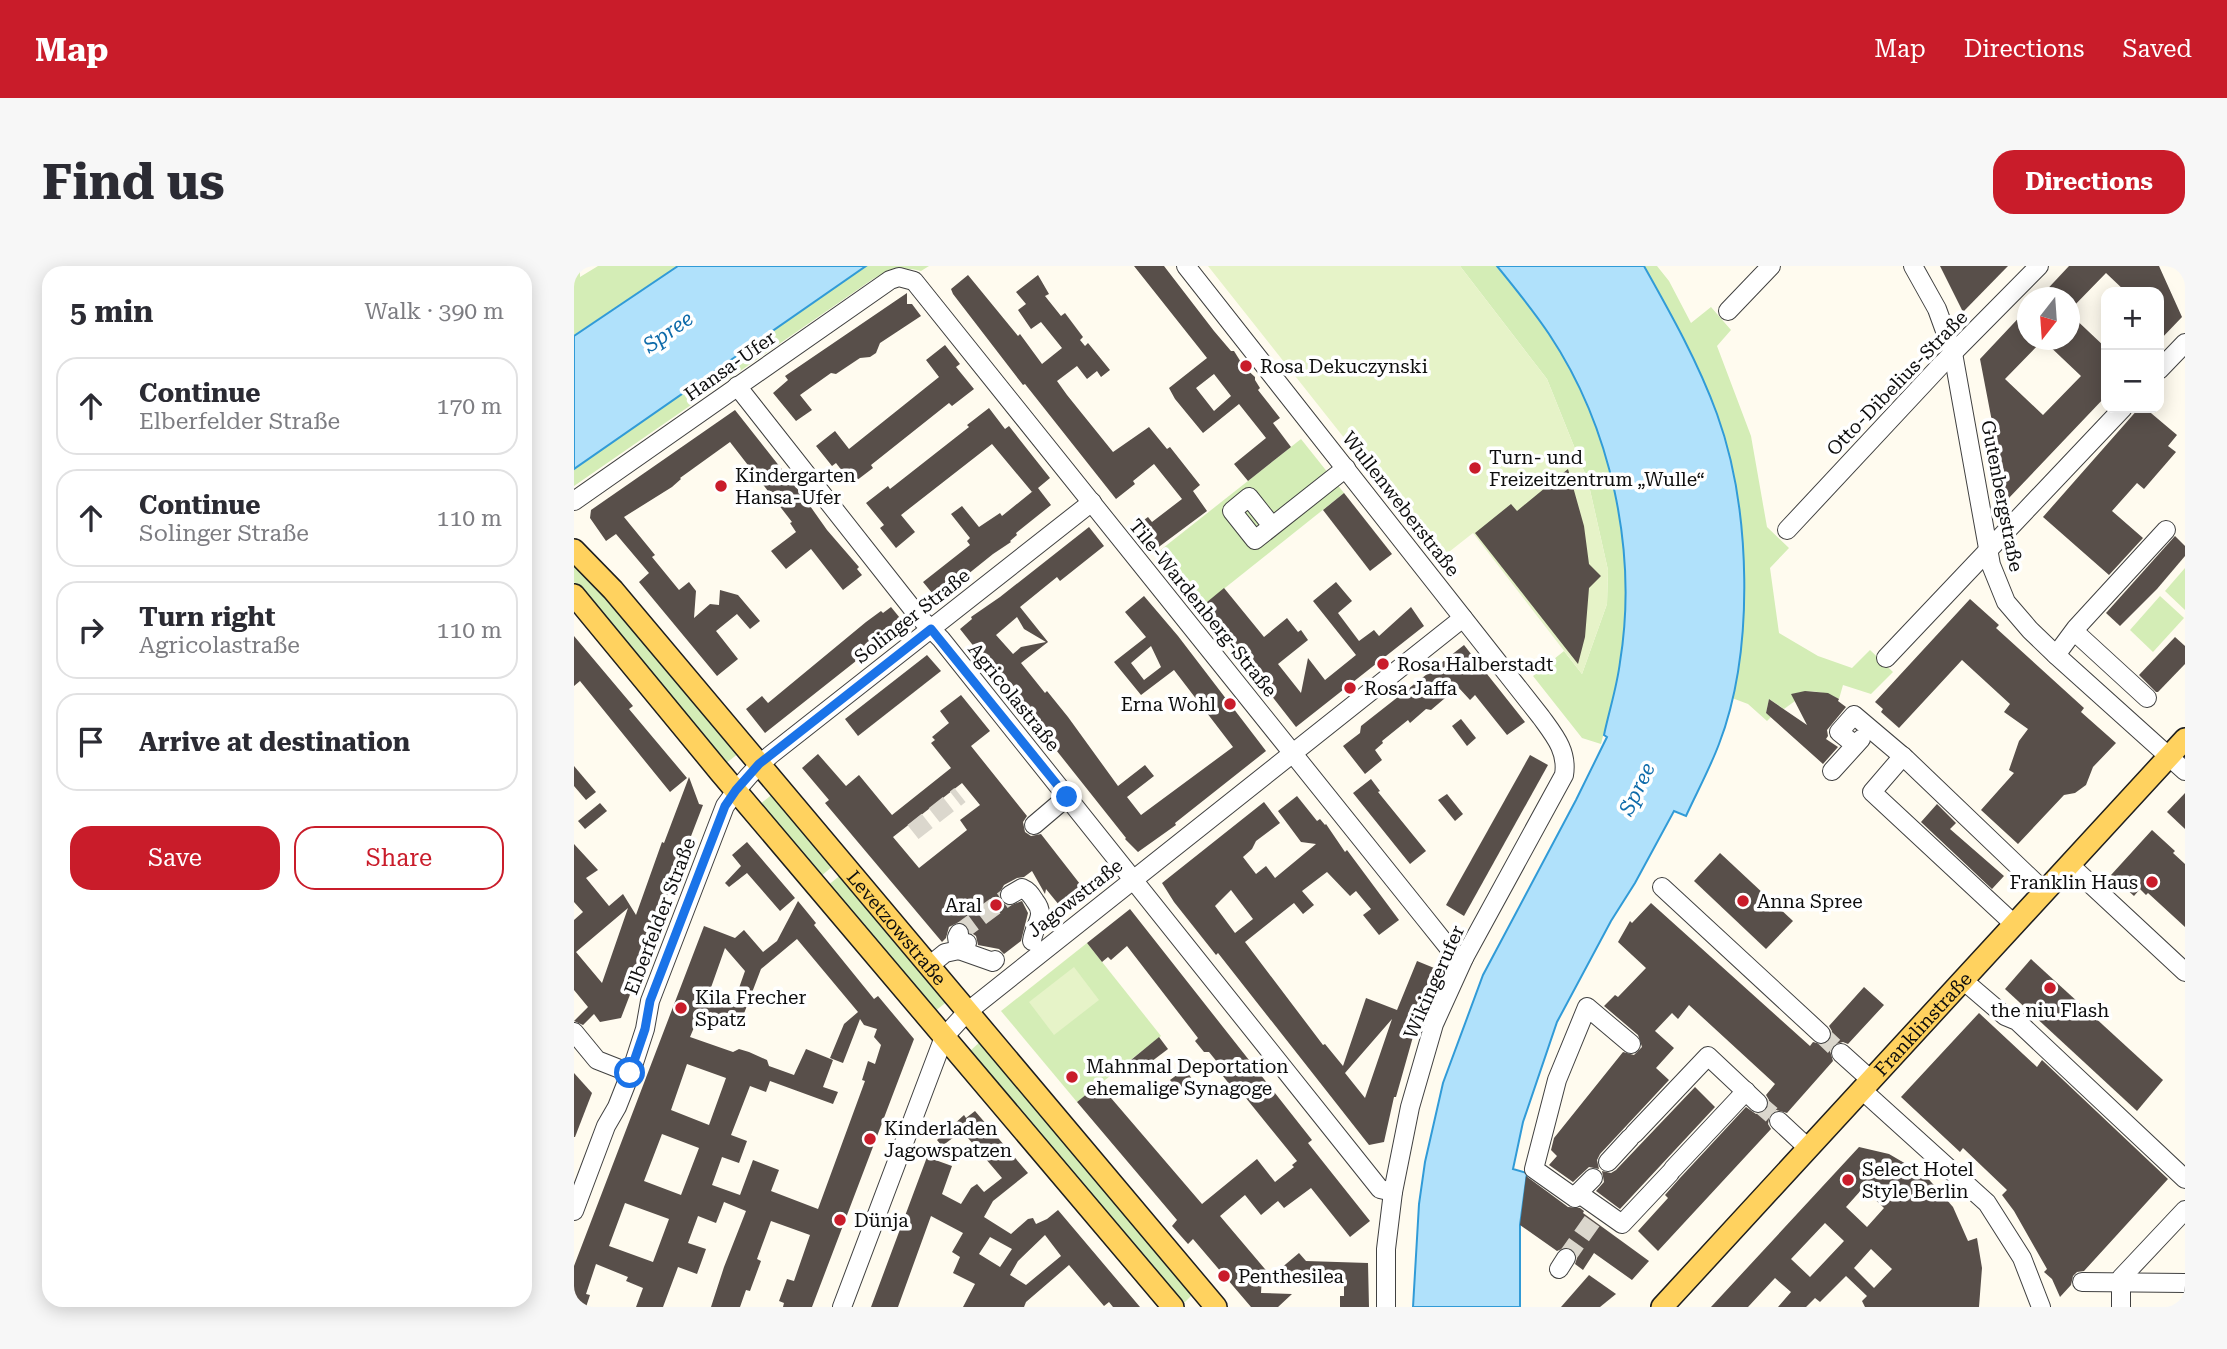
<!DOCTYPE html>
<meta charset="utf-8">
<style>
:root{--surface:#fff;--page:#f7f7f7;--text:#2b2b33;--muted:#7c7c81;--line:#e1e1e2;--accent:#c91c2a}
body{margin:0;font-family:"Roboto Serif",serif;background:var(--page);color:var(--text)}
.controls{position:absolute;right:21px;top:21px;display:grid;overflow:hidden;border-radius:14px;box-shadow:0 4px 18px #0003}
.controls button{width:63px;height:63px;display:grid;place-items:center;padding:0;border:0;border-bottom:2px solid var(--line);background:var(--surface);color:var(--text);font:35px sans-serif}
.compass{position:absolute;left:1443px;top:21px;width:63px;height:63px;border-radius:50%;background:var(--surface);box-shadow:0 4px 18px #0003;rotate:197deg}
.stop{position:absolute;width:21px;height:21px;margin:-16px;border:5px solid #1a73e8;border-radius:50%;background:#fff}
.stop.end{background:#1a73e8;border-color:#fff;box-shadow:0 2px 7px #0008}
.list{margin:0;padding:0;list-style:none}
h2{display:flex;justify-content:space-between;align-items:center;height:91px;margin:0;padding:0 28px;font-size:30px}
h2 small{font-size:23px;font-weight:400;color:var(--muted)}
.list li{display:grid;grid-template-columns:46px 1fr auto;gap:21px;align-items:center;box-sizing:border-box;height:98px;margin:0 14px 14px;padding:0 14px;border:2px solid var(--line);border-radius:21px}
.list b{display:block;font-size:26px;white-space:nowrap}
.list p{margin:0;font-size:23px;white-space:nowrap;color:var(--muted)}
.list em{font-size:23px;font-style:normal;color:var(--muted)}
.actions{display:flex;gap:14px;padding:21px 28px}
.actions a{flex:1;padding:16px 0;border:2px solid var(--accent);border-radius:21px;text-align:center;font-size:24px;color:var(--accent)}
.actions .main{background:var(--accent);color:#fff}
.icon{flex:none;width:38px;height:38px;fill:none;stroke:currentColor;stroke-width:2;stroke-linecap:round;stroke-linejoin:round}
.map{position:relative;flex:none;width:1611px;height:1041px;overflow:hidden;border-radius:21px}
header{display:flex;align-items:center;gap:42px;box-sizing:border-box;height:98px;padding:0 35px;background:var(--accent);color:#fff}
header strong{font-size:33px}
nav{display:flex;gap:38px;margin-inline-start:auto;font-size:24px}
.intro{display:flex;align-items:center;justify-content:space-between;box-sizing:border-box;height:168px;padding:0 42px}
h1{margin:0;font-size:49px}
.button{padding:18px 32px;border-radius:21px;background:var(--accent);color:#fff;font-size:24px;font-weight:700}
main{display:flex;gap:42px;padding:0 42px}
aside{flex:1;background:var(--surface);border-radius:21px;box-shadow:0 4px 18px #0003}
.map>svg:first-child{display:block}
</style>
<header>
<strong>Map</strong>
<nav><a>Map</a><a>Directions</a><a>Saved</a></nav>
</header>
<div class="intro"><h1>Find us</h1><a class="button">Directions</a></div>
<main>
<aside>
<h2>5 min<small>Walk · 390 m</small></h2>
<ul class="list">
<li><svg class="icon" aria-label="ahead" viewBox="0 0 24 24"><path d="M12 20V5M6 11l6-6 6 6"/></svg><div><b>Continue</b><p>Elberfelder Straße</p></div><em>170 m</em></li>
<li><svg class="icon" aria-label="ahead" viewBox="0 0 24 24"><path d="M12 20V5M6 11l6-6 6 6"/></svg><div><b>Continue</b><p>Solinger Straße</p></div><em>110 m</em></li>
<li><svg class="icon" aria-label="right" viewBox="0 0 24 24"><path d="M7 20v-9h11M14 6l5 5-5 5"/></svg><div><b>Turn right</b><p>Agricolastraße</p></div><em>110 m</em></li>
<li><svg class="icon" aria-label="arrive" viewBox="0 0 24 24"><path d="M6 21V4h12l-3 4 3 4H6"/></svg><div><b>Arrive at destination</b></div></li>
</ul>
<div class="actions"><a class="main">Save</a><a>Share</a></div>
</aside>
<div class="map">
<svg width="1611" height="1041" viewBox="0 0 1611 1041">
<rect width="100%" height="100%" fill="#fffbef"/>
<g fill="#d4edb6">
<path d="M0 0H6V11L24 0H104L0 69Z"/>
<path d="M292 0H355L347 5C328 0 316 4 299 13L0 220V203Z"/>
<path d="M886 0H923C941 22 959 44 975 68 1037 161 1063 284 1047 395 1043 423 1034 450 1027 478L1008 472 959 410 990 385 1008 408 1033 338 1034 304 1014 215 973 113Z"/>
<path d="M1070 0H1083L1095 15 1117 57 1137 41 1157 64 1143 80 1177 170 1193 261 1215 282 1196 302 1205 367 1244 390 1278 402 1296 384 1319 406 1297 428 1269 419 1265 433C1248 424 1235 424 1218 428L1221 435 1210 443 1195 433 1192 447 1197 451 1193 455 1174 438 1158 432C1175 339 1176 238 1143 148 1124 96 1097 48 1070 0Z"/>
<path d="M727 173 770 227 627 341 584 286Z"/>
<path d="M0 298 42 340 165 487 151 498 22 345 0 316Z"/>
<path d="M1611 302V344L1591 325Z"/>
<path d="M1586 330 1610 352 1579 386 1556 364Z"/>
<path d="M200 527 260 599 246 611 185 539Z"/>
<path d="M268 608 375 734 360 746 253 620Z"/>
<path d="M513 677 587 770 503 836 427 745Z"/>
<path d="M408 774 619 1028 611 1036H606L395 786Z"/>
</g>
<g fill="#e6f3c8">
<path d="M634 0H886L973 113 1014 215 1034 304 1033 338 1008 408 899 267 866 293Z"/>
<path d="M500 701 525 734 480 769 455 736Z"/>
</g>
<g fill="#b0e1fb" stroke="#319bd7" stroke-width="2">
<path d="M104 0H292L0 203V70Z"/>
<path d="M923 0H1070C1097 48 1124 96 1143 148 1177 242 1181 384 1145 478 1136 502 1123 526 1112 550L1100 545 1061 617 1037 655 983 756 949 856 939 903 953 907 946 959V1041H839L845 938 851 896 869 817 909 709 1002 534 1033 471 1030 469C1035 445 1043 421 1046 396 1064 285 1037 161 975 68 959 44 941 22 923 0Z"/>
</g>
<g fill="#584f4a" fill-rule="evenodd">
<path d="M560 0H590L640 65 657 85H660L670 101 681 111V114L686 122 684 124 706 152 699 157 717 181 674 215 660 198 692 172 665 138 629 167 601 133 595 122 633 92ZM640 108 657 130 640 145 622 122Z"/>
<path d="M1366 0H1434L1389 46Z"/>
<path d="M1495 0H1585L1608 51 1585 75V26H1552L1532 7 1495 45V32H1465Z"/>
<path d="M394 9 444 70 446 68 468 98 488 82 467 56 457 63 444 44 452 38 442 26 464 9 475 28 471 30 487 50 491 47 509 71 506 74 511 80 514 77 536 104 527 111 523 105 513 113 503 100 483 115 493 129 539 186 575 161 593 183 596 181 626 219 619 225 633 245 582 283 563 259 574 251 578 256 608 233 580 198 559 215 561 218 542 233 451 118 449 119 379 28 377 23Z"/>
<path d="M333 27V38H338L347 50 306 77 302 87 296 91 286 92 262 108 257 107 226 129 238 144 222 155 199 127 214 114 211 110Z"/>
<path d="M1453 43V74H1469L1431 113 1469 149 1507 110 1469 74H1495V47L1532 82V130L1433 234 1406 93Z"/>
<path d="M371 79 386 98 382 101 400 123 378 140 375 137 297 199 299 202 278 218 262 197 258 200 242 180 261 165 275 183 365 111 352 94Z"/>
<path d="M415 142 431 163 435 160 476 212 464 222 477 239 442 267 443 269 436 275 437 276 419 288 363 333 349 316 396 279 393 275 396 272 377 248 388 240 405 261 426 247 428 250 459 225 458 226 418 178 327 249 341 266 322 282 306 262 310 259 292 237 314 220 316 223 395 161 393 159Z"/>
<path d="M1565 142H1571L1603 169 1594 180 1602 186 1570 223 1563 217 1538 245 1569 272 1535 309 1469 251Z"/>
<path d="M161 144 229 230 253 264 285 301 283 303 288 309 269 324 237 283 212 303 197 285 222 266 216 257 218 256 156 176 106 212 107 213 98 221 50 251 81 289 78 291 105 324 115 316 122 325 120 352 136 338 145 339 146 324 164 329 186 355 176 363 163 348 142 365 164 393 143 410 65 316 75 307 42 268 32 275 16 252 17 244Z"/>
<path d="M994 203 1010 260 1015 298 1027 310 1015 322 1011 371 1004 398 901 267 937 238 943 245Z"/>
<path d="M770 227 818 288 796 305 749 244Z"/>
<path d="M515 261 530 280 486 315 483 311 446 341 474 376 447 397 471 427 473 425 494 451 544 520 571 499 580 510 553 531 567 549 659 481 600 404 567 429 540 396 572 371 551 346 570 330 604 370 692 485 601 557 602 559 564 586 551 573 552 572 386 363 398 353 397 351 426 331ZM443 351 450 363 472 376 447 381 439 388 422 369ZM577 380 587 401 570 414 557 397Z"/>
<path d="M1601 270 1611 280V290L1583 323 1546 360 1532 347Z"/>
<path d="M762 316 778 335 764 347 785 375 800 364 805 370 837 341 850 360 722 461 668 392 666 393 658 384 660 382 627 341 650 322 690 371 713 352 724 366 727 364 734 374 704 398 727 427 734 392 751 414 782 389 739 335Z"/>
<path d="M1396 333 1425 359 1422 362 1510 442 1507 446 1542 477 1519 501 1512 519 1501 527 1490 529 1444 578 1407 544 1440 507 1435 504 1445 475 1454 463 1430 446 1436 438 1388 394 1325 462 1307 446 1309 443 1301 436Z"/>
<path d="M317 341 330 357 191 467 172 443 188 430 194 437 292 356 307 345 309 347Z"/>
<path d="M0 370 59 440 55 443 113 512 96 526 6 415 0 420Z"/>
<path d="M1601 371 1611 380V398L1584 426H1582L1565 409Z"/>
<path d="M890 379 951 456 933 469 901 429 896 434 884 421 857 444 852 443 836 457 834 454 808 475 809 477 801 484 808 494 791 508 769 480 786 467 787 460Z"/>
<path d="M353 389 367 405 284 470 271 453Z"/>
<path d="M1231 425 1254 427 1265 433 1264 435 1272 441 1253 464 1254 470 1252 473 1264 481 1249 498 1192 447 1195 433 1233 459 1217 428Z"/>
<path d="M387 429 416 465 397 480 453 550 449 556 451 566 457 570 467 568 513 627 490 645 472 623 471 628 458 605 450 611 443 612 430 619 425 628 427 635 435 640 448 635 454 647 447 675 430 688 425 683 404 679 402 670 396 666 394 660 385 656 375 661 372 672 368 676 251 537 255 534 228 502 244 488 272 520 285 509 318 549 377 502 357 477 361 474 358 471 375 457 366 445ZM388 517 406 539 386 554 393 564 345 602 319 571Z"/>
<path d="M887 453 902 472 893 480 878 460Z"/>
<path d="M956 489 974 499 890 650 872 639Z"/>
<path d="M0 500 22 526 12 534 0 520Z"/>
<path d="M115 511 125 538 129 539 47 752 26 756 20 748 9 759 0 755 14 741 0 724V654L9 646 0 636V578L24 604 12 612 35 640 49 628 62 649 88 576 90 577ZM54 642 28 717 2 686Z"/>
<path d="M797 513 806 525 804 526 852 585 836 598 779 527Z"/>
<path d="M1611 527V563L1593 546Z"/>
<path d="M873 528 889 548 881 555 864 534Z"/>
<path d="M723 530 743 555 746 553 751 559 752 558 771 586 773 584 825 654 805 669 789 649 797 643 782 625 776 630 753 606 728 625 740 639 729 648 720 637 671 676 749 779 751 778 769 800 792 732 823 744 843 695 865 704 842 760 822 831H820L810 876 795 879 644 687 642 689 600 636 588 617 690 536 706 557 682 575 678 583 669 591 682 608 692 600 701 612 742 578 727 576 704 545ZM657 624 679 653 661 667 641 640ZM818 753 791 832 771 807Z"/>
<path d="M26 537 33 545 11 563 4 555Z"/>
<path d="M1363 538 1382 557 1376 563 1430 610 1418 623 1347 556Z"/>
<path d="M1578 564 1601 585 1599 587 1611 598V661L1574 627 1572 629 1566 623 1560 630 1537 609Z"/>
<path d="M173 576 221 632 206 645 173 607 155 621 151 617 167 600 158 589Z"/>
<path d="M1146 587 1219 655 1192 683 1120 615Z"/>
<path d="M224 635 242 657 240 659 300 733 304 730 340 773 238 1041H209L210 1037 205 1035 213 1013 220 1015 236 969 197 955 183 993 187 995 176 1025 172 1024 166 1041H137L150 1001 172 945 150 936 142 957 124 950 114 977 132 983 123 1008 104 1001 89 1041H62L69 1022 52 1015 54 1011 22 998 12 1028 16 1029 12 1041H0V1000L130 660 161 672 170 664 189 686 203 675ZM223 673 284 746 270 758 256 792 269 797 286 753 290 759 303 763 300 771 307 779 301 798 294 795 288 814 291 815 244 943 197 925 205 904 179 894 166 929 138 919 148 891 165 897 173 875 157 869 176 820 192 826 196 815 259 838 264 826 249 821 259 794 232 783 220 809 195 800 193 794 175 786 165 783 159 786 116 771 124 752 133 754 136 746 166 758 187 703ZM151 682 171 705 159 739 134 730ZM113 798 152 812 135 859 97 844ZM88 868 125 882 107 929 70 915ZM51 937 95 953 79 996 35 980Z"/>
<path d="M1077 637 1236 780 1239 776 1250 779 1256 775 1258 765 1255 760 1290 721 1310 739 1274 778 1269 776 1259 779 1256 785 1259 795 1213 847 1202 844 1196 848 1194 858 1197 863 1084 985 1064 965 1094 932 1091 929 1106 912 1172 841 1182 848 1193 844 1195 834 1192 829 1201 818 1115 739 1104 753 1098 747 1081 765 1100 782 1082 802 1095 814 1026 888 1023 894 1025 903 1015 901 999 916 975 899 983 890 977 884 980 872 1049 786 1060 789 1068 781 1064 769 1030 740 1041 729 1044 731 1072 702 1044 676 1056 655 1058 657Z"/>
<path d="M556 643 738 874 734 877 796 955 776 971 737 922 710 942 704 935 687 949 671 929 646 950 696 1009H688L687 1027 718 1028 704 1041H677L619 973 614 978 598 960 603 954 503 836 525 818 628 938 683 893 701 916 720 901 718 899 723 895 659 816 656 819 645 805 648 802 635 786H630L621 775 624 772 553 680 537 694 534 691 528 696 513 677Z"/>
<path d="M1457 693 1589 814 1563 845 1431 723Z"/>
<path d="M1405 747 1463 801 1468 794 1594 913 1510 1005 1503 1006 1499 1010 1497 1019 1486 1031 1478 1013 1470 1006 1473 1003 1440 945 1428 929 1433 924 1389 882 1386 886 1327 831Z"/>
<path d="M585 771 594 783 565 805 557 794Z"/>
<path d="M611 803 618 813 604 823 596 814Z"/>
<path d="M0 807 18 827 1 871H0Z"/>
<path d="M1121 821 1141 841 1046 943 1022 925 1030 916 1028 905 1037 907 1042 904Z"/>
<path d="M401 845 454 907 419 935 410 951 437 968 454 953 459 952 462 958 473 953 484 944 566 1041H539L535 1036 530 1040 495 999 452 1036 450 1041H389L401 1018 379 1007 386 991 378 986 389 967 357 950 324 1041H297L353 891 378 900 368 928 387 938 397 922 403 918 410 926 428 912 388 865 368 880 363 874 390 849 392 852ZM471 969 487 990 452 1019 436 1009 444 995ZM416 971 438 983 426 1001 405 988Z"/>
<path d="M1285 881 1315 888 1351 909 1379 941 1394 975 1403 972 1408 1002 1405 1041H1291L1288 1035 1293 1030 1272 1010 1246 1036 1241 1032 1232 1041H1204L1217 1026 1201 1012 1174 1041H1137ZM1289 922 1310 942 1293 961 1272 941ZM1251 957 1270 975 1236 1011 1217 993ZM1297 983 1318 1003 1300 1022 1280 1002Z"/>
<path d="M952 910 994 941 1006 942 1010 945 1009 947 1075 995 1058 1014 1020 987 1009 1004 1001 998 1003 992 999 983 992 981 983 985 946 959Z"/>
<path d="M725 987 732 995 794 997 795 1041H766V1030H770V1009H699Z"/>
<path d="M1015 1009 1042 1028 1026 1041H987Z"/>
</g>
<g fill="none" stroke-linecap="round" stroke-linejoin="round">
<g stroke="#dbd7cd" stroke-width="18" stroke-dasharray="18 9" stroke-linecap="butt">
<path d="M339 566 386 529"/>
<path d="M385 667 436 629"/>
<path d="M1247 768 1267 787"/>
<path d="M1184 837 1205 855"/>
<path d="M992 992 1019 954"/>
</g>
<defs>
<g id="minor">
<path d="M612 0 967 451C980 469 994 485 990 509L890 692 860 758 836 841 819 926 812 983V1041"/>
<path d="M1339 0 1363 43 1379 87 1417 299 1432 336 1456 364 1482 389 1611 505"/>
<path d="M1154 45 1197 0"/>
<path d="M1585 104 1611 77"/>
<path d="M163 120 345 351 367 373 806 923 819 926"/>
<path d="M0 235 316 14 325 11 340 15 850 651 878 686 890 692"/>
<path d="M698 260 675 231 658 245 681 274 772 202"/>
<path d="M1213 264 1367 99 1465 0"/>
<path d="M1501 366 1573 432"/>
<path d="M1482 389 1502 362 1592 264"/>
<path d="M1312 392 1549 142"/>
<path d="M1281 479 1265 466 1280 449 1332 493 1471 626"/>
<path d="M1329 490 1298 526 1441 659"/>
<path d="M1258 505 1287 473"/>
<path d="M460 559 493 531"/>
<path d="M1496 599 1611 706"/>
<path d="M1088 621 1247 768"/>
<path d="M436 629 448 622C455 625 457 629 461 635 473 650 460 658 458 675"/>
<path d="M385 667 383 671 385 684 419 696 421 694"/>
<path d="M355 700 371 687 385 684 393 677"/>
<path d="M1390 715 1431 750 1443 755 1611 913"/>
<path d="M0 766 23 794 56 807"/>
<path d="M1267 787 1297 814"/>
<path d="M1288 824 1413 937 1448 992 1467 1041"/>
<path d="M1205 855 1234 882"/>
<path d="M1060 868 1134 790 1184 837"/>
<path d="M1034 896 1056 872"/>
<path d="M1099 903 1172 825"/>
<path d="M1019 912 1004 927 1048 958 1096 907"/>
<path d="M1004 927 1001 932 960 903 983 814 1013 741 1057 778"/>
<path d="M0 945 32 860 43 841 58 803 71 763 76 735 151 540C165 520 180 502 199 487L518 236"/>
<path d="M985 1003 992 992"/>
<path d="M1508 1016 1611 1017"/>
<path d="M268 1041 370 771 393 746 889 352"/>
<path d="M1547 1041V1012L1611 944"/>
</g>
<g id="major">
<path id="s1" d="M0 284 39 324 642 1041"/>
<path d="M0 329 146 506 599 1041"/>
<path id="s2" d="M1088 1041 1611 473"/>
</g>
</defs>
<use href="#minor" stroke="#414141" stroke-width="20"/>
<use href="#major" stroke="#1f1f1f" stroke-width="24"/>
<use href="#minor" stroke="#fff" stroke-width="18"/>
<use href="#major" stroke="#ffd25f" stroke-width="21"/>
</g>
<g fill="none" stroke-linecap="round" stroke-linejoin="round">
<path stroke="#1a73e8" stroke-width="9" d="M56 807 71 763 76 735 151 540 162 524 185 498 357 363 493 531"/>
</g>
<g fill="#c91c2a" stroke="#fff" stroke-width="2.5">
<circle cx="672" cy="100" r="7"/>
<circle cx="901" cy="202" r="7"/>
<circle cx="147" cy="220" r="7"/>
<circle cx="809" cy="398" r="7"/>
<circle cx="776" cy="422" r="7"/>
<circle cx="656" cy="438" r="7"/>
<circle cx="1578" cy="616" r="7"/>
<circle cx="1169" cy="635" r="7"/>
<circle cx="422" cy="639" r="7"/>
<circle cx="1476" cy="722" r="7"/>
<circle cx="107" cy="742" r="7"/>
<circle cx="498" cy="811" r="7"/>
<circle cx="296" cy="873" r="7"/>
<circle cx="1274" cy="914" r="7"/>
<circle cx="266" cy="954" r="7"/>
<circle cx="650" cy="1010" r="7"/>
</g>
<g text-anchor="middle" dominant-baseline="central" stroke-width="7" stroke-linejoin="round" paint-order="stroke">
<g font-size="19" fill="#0e0e0e" stroke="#fff">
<text transform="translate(156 100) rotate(-35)">Hansa-Ufer</text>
<text transform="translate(1323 117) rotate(-46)">Otto-Dibelius-Straße</text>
<text transform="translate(1428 230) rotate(79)">Gutenbergstraße</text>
<text transform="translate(827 238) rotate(52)">Wullenweberstraße</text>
<text transform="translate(629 342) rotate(51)">Tile-Wardenberg-Straße</text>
<text transform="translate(338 350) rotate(-38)">Solinger Straße</text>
<text transform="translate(440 431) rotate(51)">Agricolastraße</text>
<text transform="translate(501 632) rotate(-38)">Jagowstraße</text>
<text transform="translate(86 650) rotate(-69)">Elberfelder Straße</text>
<text stroke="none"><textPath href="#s1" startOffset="497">Levetzowstraße</textPath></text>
<text transform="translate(860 716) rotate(-66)">Wikingerufer</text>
<text stroke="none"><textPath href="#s2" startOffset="385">Franklinstraße</textPath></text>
</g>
<g font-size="19" fill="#0e0e0e" stroke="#fff" text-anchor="start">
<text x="686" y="100">Rosa Dekuczynski</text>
<text x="915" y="191">Turn- und<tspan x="915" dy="22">Freizeitzentrum „Wulle“</tspan></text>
<text x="161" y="209">Kindergarten<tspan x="161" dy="22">Hansa-Ufer</tspan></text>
<text x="823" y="398">Rosa Halberstadt</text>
<text x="790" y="422">Rosa Jaffa</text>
<text x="642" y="438" text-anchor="end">Erna Wohl</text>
<text x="1564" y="616" text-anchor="end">Franklin Haus</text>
<text x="1183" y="635">Anna Spree</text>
<text x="408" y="639" text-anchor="end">Aral</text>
<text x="121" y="731">Kila Frecher<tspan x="121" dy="22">Spatz</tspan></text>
<text x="1476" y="744" text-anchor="middle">the niu Flash</text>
<text x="512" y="800">Mahnmal Deportation<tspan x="512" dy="22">ehemalige Synagoge</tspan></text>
<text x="310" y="862">Kinderladen<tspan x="310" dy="22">Jagowspatzen</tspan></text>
<text x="1288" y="903">Select Hotel<tspan x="1288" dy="22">Style Berlin</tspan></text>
<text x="280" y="954">Dünja</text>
<text x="664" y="1010">Penthesilea</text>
</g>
<g font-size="21" font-style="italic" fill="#0e6baa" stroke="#fff">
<text transform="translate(94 66) rotate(-35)">Spree</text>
<text transform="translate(1063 523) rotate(-64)">Spree</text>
</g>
</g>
</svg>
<div class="controls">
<button>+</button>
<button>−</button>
</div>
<svg class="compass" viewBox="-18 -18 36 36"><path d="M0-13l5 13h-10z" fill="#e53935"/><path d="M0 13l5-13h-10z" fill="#7c7c81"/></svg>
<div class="stop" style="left:56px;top:807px"></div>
<div class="stop end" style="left:493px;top:531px"></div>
</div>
</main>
